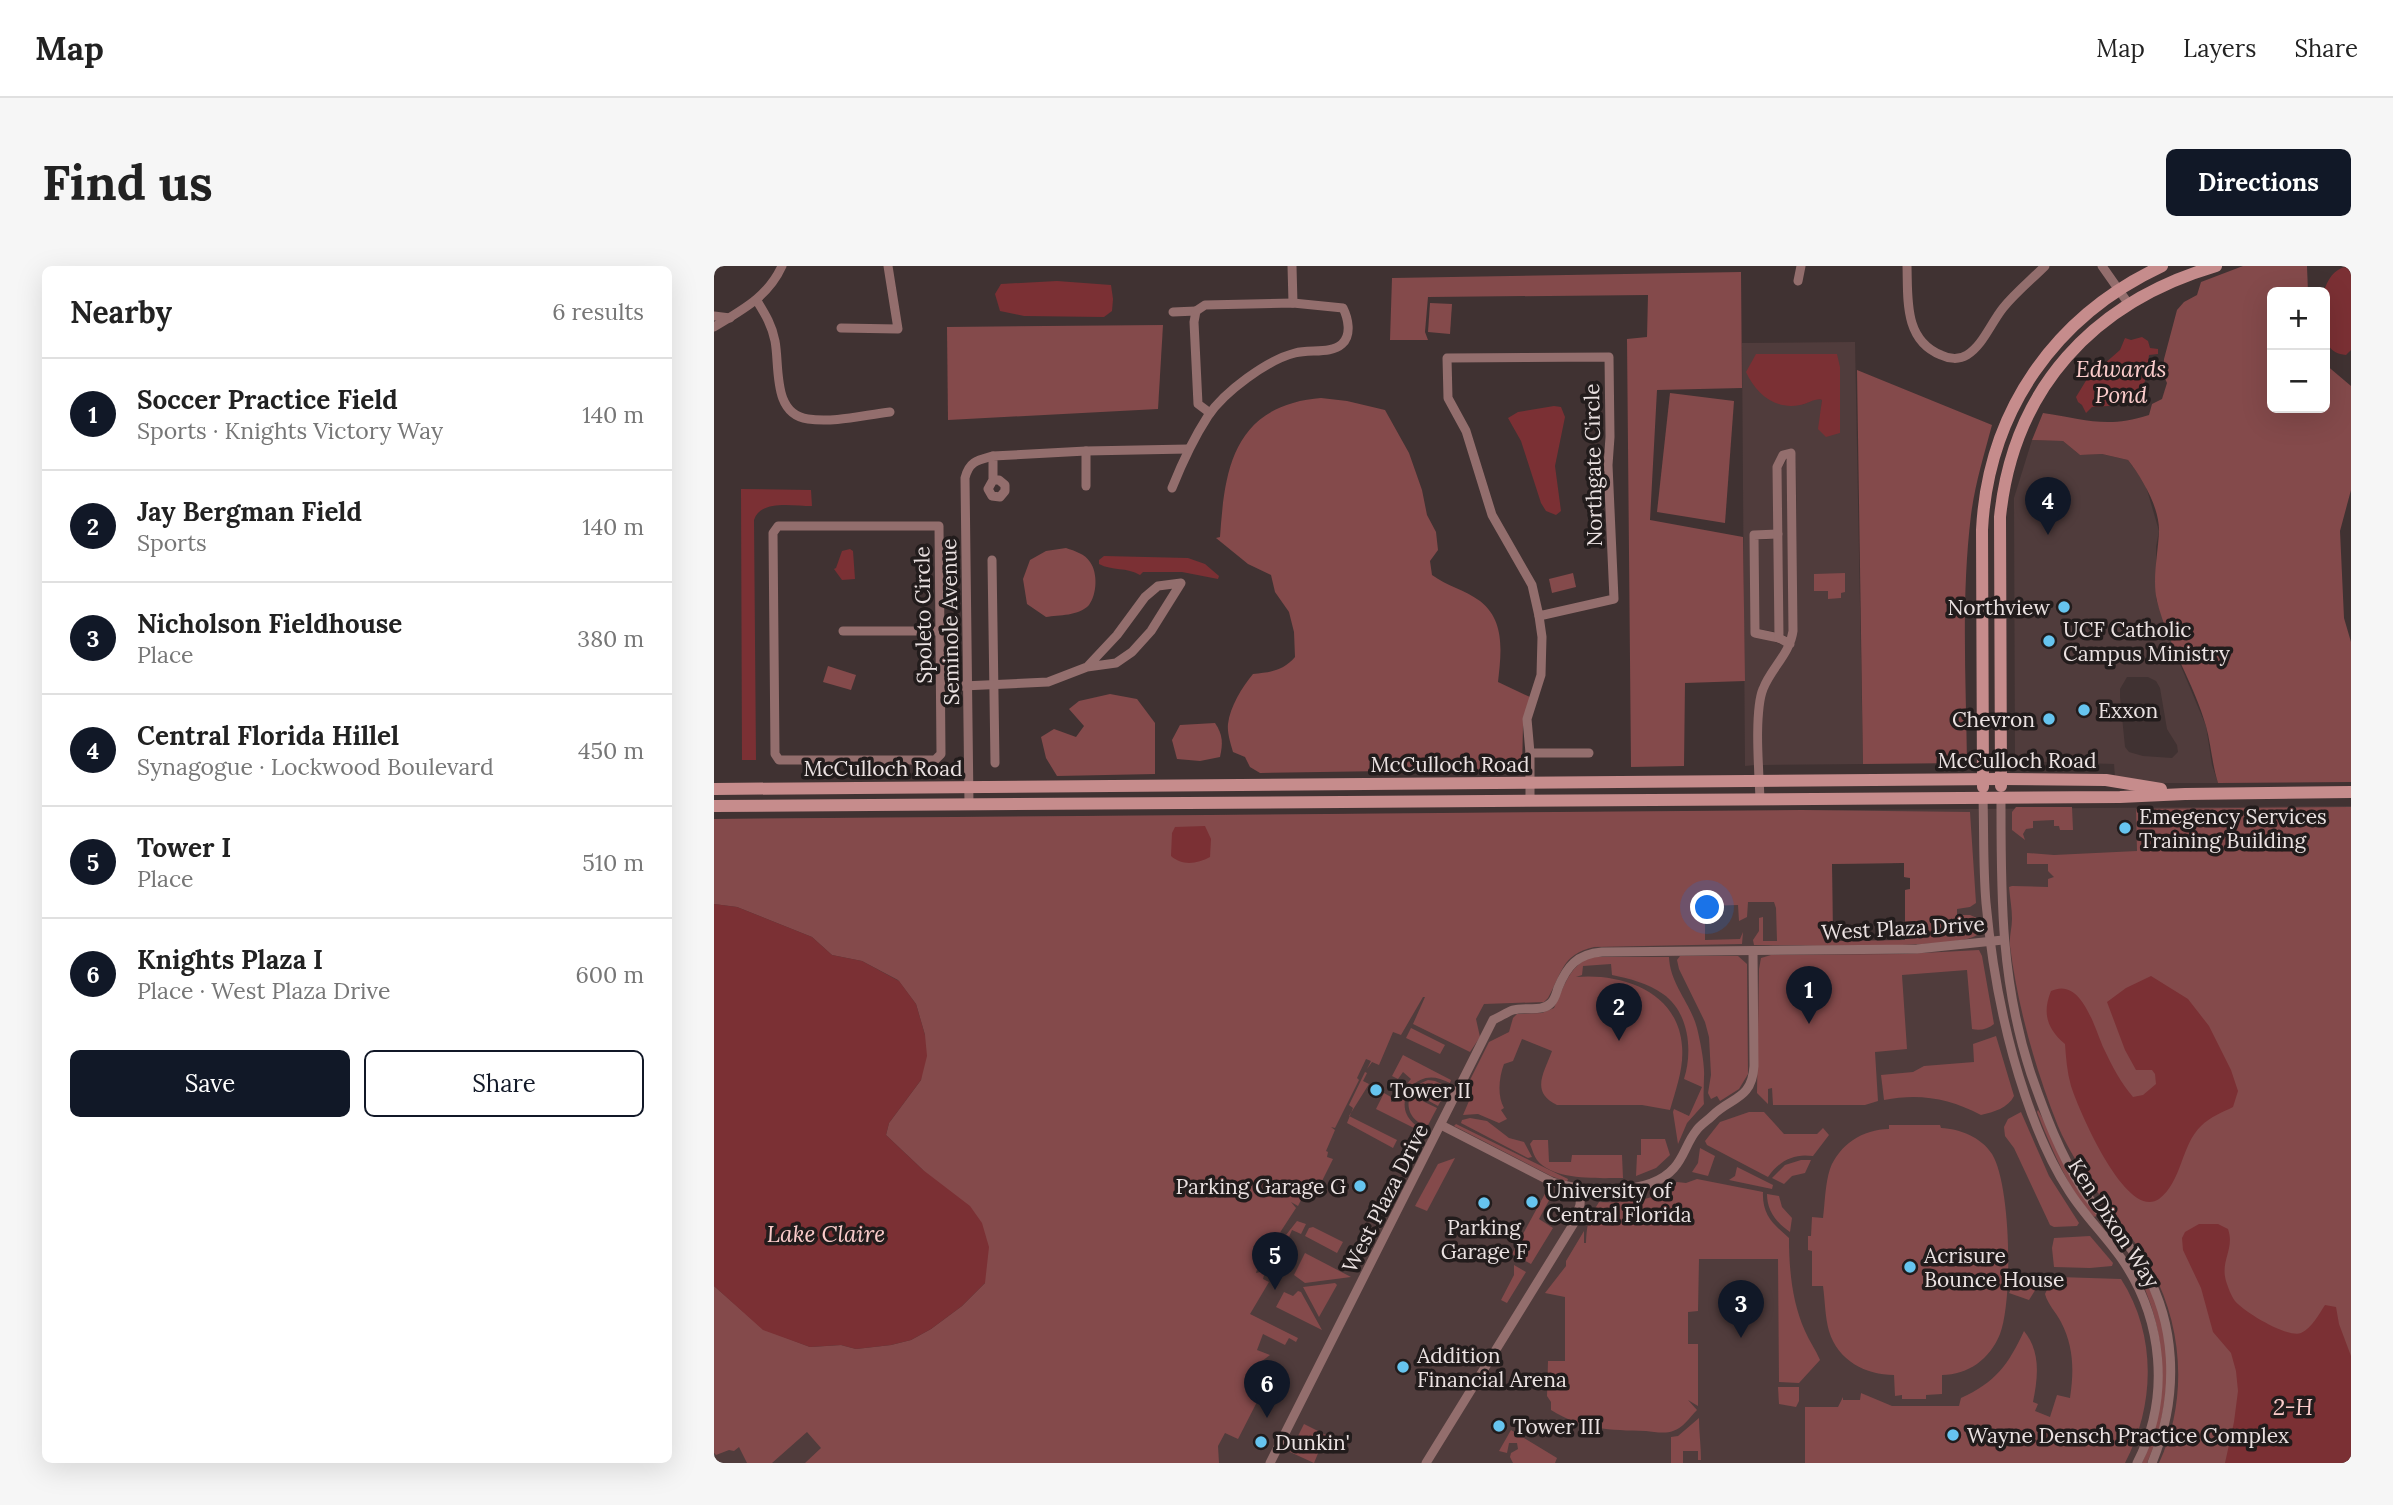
<!DOCTYPE html>
<meta charset="utf-8">
<style>
:root{--surface:#fff;--page:#f6f6f6;--text:#222;--muted:#767676;--line:#e0e0e0;--accent:#111827}
body{margin:0;font-family:Lora,serif;background:var(--page);color:var(--text)}
.controls{position:absolute;right:21px;top:21px;display:grid;overflow:hidden;border-radius:10px;box-shadow:0 7px 28px #0002}
.controls button{width:63px;height:63px;display:grid;place-items:center;padding:0;border:0;border-bottom:2px solid var(--line);background:var(--surface);color:var(--text);font:35px sans-serif}
.you{position:absolute;left:994px;top:642px;width:24px;height:24px;margin:-18px;border:5px solid #fff;border-radius:50%;background:#1a73e8;box-shadow:0 0 0 10px #1a73e833}
.badge{display:grid;place-items:center;width:46px;height:46px;border-radius:50%;background:var(--accent);color:#fff;font-size:23px;font-weight:700}
.pin{position:absolute;translate:-50% -58px;filter:drop-shadow(0 2px 4px #0008)}
.pin::after{content:'';position:absolute;top:37px;width:24px;height:21px;background:inherit;clip-path:polygon(0 0,100% 0,50% 100%)}
.list{margin:0;padding:0;list-style:none}
h2{display:flex;justify-content:space-between;align-items:center;height:91px;margin:0;padding:0 28px;font-size:30px}
h2 small{font-size:23px;font-weight:400;color:var(--muted)}
.list li{display:grid;grid-template-columns:46px 1fr auto;gap:21px;align-items:center;box-sizing:border-box;height:112px;padding:0 28px;border-top:2px solid var(--line)}
.list b{display:block;font-size:26px;white-space:nowrap}
.list p{margin:0;font-size:23px;white-space:nowrap;color:var(--muted)}
.list em{font-size:23px;font-style:normal;color:var(--muted)}
.actions{display:flex;gap:14px;padding:21px 28px}
.actions a{flex:1;padding:16px 0;border:2px solid var(--accent);border-radius:10px;text-align:center;font-size:24px;color:var(--accent)}
.actions .main{background:var(--accent);color:#fff}
.map{position:relative;flex:none;width:1637px;height:1197px;overflow:hidden;border-radius:10px}
header{display:flex;align-items:center;gap:42px;box-sizing:border-box;height:98px;padding:0 35px;background:var(--surface);border-bottom:2px solid var(--line)}
header strong{font-size:33px}
nav{display:flex;gap:38px;margin-inline-start:auto;font-size:24px}
.intro{display:flex;align-items:center;justify-content:space-between;box-sizing:border-box;height:168px;padding:0 42px}
h1{margin:0;font-size:49px}
.button{padding:18px 32px;border-radius:10px;background:var(--accent);color:#fff;font-size:24px;font-weight:700}
main{display:flex;gap:42px;padding:0 42px}
aside{flex:1;background:var(--surface);border-radius:10px;box-shadow:0 7px 28px #0002}
.map>svg:first-child{display:block}
</style>
<header>
<strong>Map</strong>
<nav><a>Map</a><a>Layers</a><a>Share</a></nav>
</header>
<div class="intro"><h1>Find us</h1><a class="button">Directions</a></div>
<main>
<aside>
<h2>Nearby<small>6 results</small></h2>
<ul class="list">
<li><span class="badge">1</span><div><b>Soccer Practice Field</b><p>Sports · Knights Victory Way</p></div><em>140 m</em></li>
<li><span class="badge">2</span><div><b>Jay Bergman Field</b><p>Sports</p></div><em>140 m</em></li>
<li><span class="badge">3</span><div><b>Nicholson Fieldhouse</b><p>Place</p></div><em>380 m</em></li>
<li><span class="badge">4</span><div><b>Central Florida Hillel</b><p>Synagogue · Lockwood Boulevard</p></div><em>450 m</em></li>
<li><span class="badge">5</span><div><b>Tower I</b><p>Place</p></div><em>510 m</em></li>
<li><span class="badge">6</span><div><b>Knights Plaza I</b><p>Place · West Plaza Drive</p></div><em>600 m</em></li>
</ul>
<div class="actions"><a class="main">Save</a><a>Share</a></div>
</aside>
<div class="map">
<svg width="1637" height="1197" viewBox="0 0 1637 1197">
<rect width="100%" height="100%" fill="#403232"/>
<g fill="#503c3c" fill-rule="evenodd">
<path d="M1141 76 1149 498 1049 499V434L1055 418 1078 384 1083 366 1082 197 1081 187 1068 185 1060 264 1040 265 1038 367 1071 380 1045 420 1041 441V499L1031 500 1028 77ZM1126 101 1107 152 1108 134 1101 133 1088 139Z"/>
<path d="M1318 174 1349 175 1366 189 1388 188 1414 194 1431 217 1445 265 1442 281V333L1466 398 1492 460 1498 499 1504 517H1438L1401 511 1400 498 1301 495 1300 232ZM1413 411H1434L1442 415 1446 422 1453 463 1463 479 1464 486 1458 492 1429 490 1415 486 1411 481 1406 431V423Z"/>
<path d="M1074 192 1076 364 1074 372 1069 368 1067 203Z"/>
<path d="M1060 273 1061 366 1045 363 1044 274Z"/>
<path d="M1637 540V1197H0V553ZM1190 597V611L1196 612V623L1191 624V674L1119 675 1118 598Z"/>
</g>
<g fill="#844a4b" fill-rule="evenodd">
<path d="M1529 0H1593L1594 26H1558V142H1611V98L1637 120V224L1626 265 1630 352 1637 376V516L1504 517C1498 498 1497 478 1492 460 1480 417 1454 379 1443 335 1438 313 1444 288 1445 266 1446 242 1428 212 1414 194L1388 188 1366 189 1349 175 1318 174 1329 147C1371 153 1392 163 1435 149L1438 138 1448 133 1453 117 1449 108 1450 93 1463 44 1470 36 1483 29 1487 16Z"/>
<path d="M1027 6 1028 122 943 124 936 254 1029 271 1031 415 971 417 970 500 917 501 913 73 933 71 934 29 714 31 711 66 714 74H676L678 12Z"/>
<path d="M716 37 738 38 736 68 714 66Z"/>
<path d="M449 59 444 143 234 154 233 61Z"/>
<path d="M1143 104 1278 159C1270 189 1261 218 1257 249 1247 331 1252 414 1253 497L1149 498Z"/>
<path d="M956 127 1020 135 1011 257 943 246Z"/>
<path d="M607 132 633 135 671 144 695 187 708 224 713 249 722 266 724 284 716 295 718 309C733 320 751 324 766 335 792 355 787 388 784 416L816 431 809 460 808 503 546 507 536 501 531 491 519 486C517 478 513 468 514 458 516 441 528 421 539 408 557 406 569 405 581 391L580 366 575 346 561 326 557 309 534 298 502 272 506 271C510 216 515 155 579 137 588 134 598 133 607 132Z"/>
<path d="M352 282C361 285 371 288 376 296 384 307 383 328 375 339 365 350 345 349 332 351L313 338 309 313 316 294 332 285Z"/>
<path d="M859 307 862 321 838 327 835 313Z"/>
<path d="M1131 307V326L1127 327V332L1114 333V325H1100V308Z"/>
<path d="M114 400 142 409 137 424 109 416Z"/>
<path d="M396 428 423 433 441 457V508L343 510 332 492 327 471 340 463 362 471 370 460 355 443 365 435Z"/>
<path d="M501 457C509 469 509 477 506 491L486 495 463 493 458 474 466 459Z"/>
<path d="M1302 541H1358L1359 564H1346L1345 560H1340V554L1319 555V562L1312 563 1309 568 1311 574 1298 564V546Z"/>
<path d="M1637 541V1197H1445C1477 1128 1468 1046 1426 984 1398 942 1364 907 1344 860 1321 802 1304 742 1296 680 1295 671 1298 662 1298 653 1298 643 1296 632 1295 621L1298 620 1334 621V613L1340 611 1334 605V598H1313V587L1340 589 1423 585 1422 543Z"/>
<path d="M1087 544 1256 546 1262 637 1256 641 1243 643V649H1256L1263 652V669C1243 684 1076 679 1040 679L1039 674 1045 665V652L1049 651V675H1063L1062 642 1060 636H1034L1033 651 1025 655 1024 639 991 640V674L1026 673 1029 666 1028 678 880 681C848 688 848 707 834 732L830 736 770 738 762 753 766 771 756 786 699 758 711 731H709L687 769 679 766 665 799 658 796 653 803 657 795 652 793 643 812 645 814 621 862 617 861 621 864 612 885 614 886 613 891 619 893 604 923 598 919 595 924 593 922 584 940 577 936 582 942 567 965 552 997H545L542 1007 551 1005 549 1013 555 1016 536 1048 584 1072 582 1076 575 1072 571 1079 549 1068 543 1084 556 1089 548 1095 546 1106 550 1108 543 1120 546 1122 541 1132 544 1134 524 1173 511 1167 504 1180 505 1197H91L107 1182 93 1166 58 1197H33L25 1181 20 1185 15 1184 2 1189 0 1187V1020L49 1063 96 1081 127 1079 142 1083 177 1079 197 1074 217 1063 248 1040 271 1017 209 904 172 869 175 857 207 814 211 769 202 738 184 714 148 695 118 689 98 671 23 641 0 638V553ZM1190 597V611L1196 612V623L1191 624V674L1119 675 1118 598Z"/>
<path d="M1265 684 1268 690 1280 758C1274 763 1266 765 1258 763L1253 704 1188 709 1193 783 1161 786 1164 835 1151 839H1059L1058 822 1054 823V838L1043 827 1045 703 1047 692 1057 689 1190 688Z"/>
<path d="M966 690H1024L1033 698 1034 808 1025 823 1006 835 1003 830 997 833 994 827 997 809 995 771 991 756 965 703 963 694Z"/>
<path d="M877 691H955C956 718 976 736 983 762 986 774 991 799 990 811 990 820 989 829 990 838L973 857 964 878 959 846 960 843 975 850 988 821 970 813C979 785 975 746 949 728 934 717 916 713 898 709L897 698 869 700 868 709 862 711C909 707 964 726 968 780 970 802 962 823 956 844L928 839H843C816 826 830 807 838 785L808 773 799 795 790 798C785 811 783 830 790 842L787 844 793 853 785 857 764 848 749 849 758 828 751 824 775 776 795 766 799 752 803 748 828 747 840 742C850 721 855 700 877 691Z"/>
<path d="M697 762 731 779 726 788 692 772Z"/>
<path d="M1282 770 1300 830C1294 842 1280 846 1267 849 1235 832 1205 827 1170 834L1167 809 1199 806 1210 800 1260 796 1259 778Z"/>
<path d="M689 789 737 814 736 817C720 809 709 809 695 822L692 819 697 813 689 806 684 813 678 810Z"/>
<path d="M651 806 653 807 649 815 655 818 635 850 683 874 679 882 633 857 639 842 635 839Z"/>
<path d="M714 814 721 815 734 821 724 840 697 825 705 818Z"/>
<path d="M670 827 677 831V836L685 835 688 827 692 829C687 847 696 857 711 865L710 867 662 843Z"/>
<path d="M696 829 723 842 713 861C699 855 691 845 696 829Z"/>
<path d="M1324 844 1383 949 1381 951C1360 938 1333 872 1323 846Z"/>
<path d="M1035 846H1050L1070 868H1103L1109 862 1115 869 1099 890C1080 887 1065 895 1054 911L993 879 991 875 1006 856Z"/>
<path d="M1307 846 1335 910 1365 957 1363 960 1340 961 1336 959 1300 882 1291 870 1290 861 1294 853Z"/>
<path d="M756 852 773 855 795 872 810 876 818 891 814 892 747 857 748 854Z"/>
<path d="M742 858 854 913 853 916 837 910 746 863 740 860Z"/>
<path d="M1175 859H1226L1227 862C1246 863 1267 871 1278 888 1297 919 1299 1034 1286 1068 1276 1093 1254 1109 1228 1109V1128L1212 1129V1133H1188V1129L1181 1130 1180 1109C1152 1109 1124 1095 1115 1065 1111 1051 1111 1034 1109 1020H1098V985L1094 984V970H1097L1098 951 1109 952C1111 937 1111 918 1116 903 1125 879 1149 863 1175 863Z"/>
<path d="M927 873H951L956 889 942 902 922 910 923 889H927Z"/>
<path d="M819 874H834L835 896H857L858 889H908L909 912C885 912 840 915 823 894 820 890 818 883 816 878Z"/>
<path d="M986 882 1001 890 994 910 978 906 984 897Z"/>
<path d="M741 892 713 945 701 940 724 898Z"/>
<path d="M1087 894H1097L1091 907 1078 910 1070 918 1058 912 1071 899Z"/>
<path d="M1023 901 1059 919 1058 923 1015 914 1021 910Z"/>
<path d="M983 913 1049 926C1048 949 1059 958 1075 972 1075 1003 1078 1036 1091 1065 1095 1075 1102 1084 1106 1094L1085 1117 1065 1116 1064 993H985L984 1045 974 1046V1078H984V1140L974 1134 983 1144C976 1151 969 1162 959 1165 952 1168 940 1166 932 1165 895 1164 869 1164 837 1144V1136L833 1130 834 1095H851V1031L831 1027 852 1000V995L870 965V977H872C873 957 874 954 885 936 914 937 941 936 963 916L972 917Z"/>
<path d="M833 924 839 927 825 953 839 962 817 998 798 988Z"/>
<path d="M1053 928 1065 930 1068 941 1078 952 1076 966C1062 956 1053 945 1053 928Z"/>
<path d="M583 955 592 958 587 968 578 964 564 996 558 994 554 1001 569 968 572 969Z"/>
<path d="M599 961 629 976 623 987 591 970 595 962Z"/>
<path d="M1376 970 1399 997 1398 1000 1376 1002 1340 1001 1338 982 1340 972Z"/>
<path d="M591 987 637 1011 591 1017 580 1009Z"/>
<path d="M800 999 812 1006 793 1037 787 1034 800 1009Z"/>
<path d="M1345 1011 1407 1013C1443 1069 1441 1139 1411 1197H1091V1141H1124L1129 1131V1134H1146L1147 1127 1178 1140H1245L1247 1132C1282 1116 1294 1099 1310 1065 1327 1086 1324 1111 1319 1136L1324 1138 1321 1145 1336 1151 1343 1129 1356 1132C1360 1105 1360 1081 1347 1056 1342 1046 1334 1039 1331 1028L1336 1017Z"/>
<path d="M1303 1012 1328 1013 1315 1034 1295 1027Z"/>
<path d="M1429 1013C1464 1061 1457 1146 1433 1197H1428C1456 1138 1454 1073 1427 1014Z"/>
<path d="M621 1017 623 1019 605 1051 589 1021Z"/>
<path d="M584 1025 587 1026 608 1064 562 1041 570 1026 579 1030Z"/>
<path d="M1064 1121H1085V1135L1082 1141 1065 1138Z"/>
<path d="M985 1152C985 1167 987 1180 987 1194H984V1185H969V1197H957V1171L964 1170Z"/>
<path d="M590 1158 612 1169 606 1182 584 1170Z"/>
<path d="M797 1164 843 1192 841 1197H799L796 1191 797 1187 804 1183 803 1177H795L793 1187 785 1185Z"/>
<path d="M582 1174 605 1185 600 1197 576 1186Z"/>
</g>
<g fill="#7b3034">
<path d="M1637 0V84L1632 89C1599 86 1616 46 1611 26H1606V23L1611 22C1616 9 1623 1 1637 0Z"/>
<path d="M343 15 397 19 399 33 398 45 390 51 310 50 286 45 281 28 287 18Z"/>
<path d="M1428 71 1434 75 1436 82 1444 83V88L1435 89C1429 138 1426 138 1378 141L1372 147 1368 139 1364 136 1362 131 1373 113 1406 84 1411 72 1417 74Z"/>
<path d="M1042 88H1123L1126 101V167L1112 171 1104 163 1108 134C1099 132 1095 138 1086 139 1061 144 1042 128 1032 106Z"/>
<path d="M840 140 847 141 851 151 841 200 847 245 842 249 832 245 827 237 807 175 794 152 804 146Z"/>
<path d="M27 223 97 224 98 240C79 240 47 233 40 254L42 494H28Z"/>
<path d="M136 283 139 285 141 313 128 314 120 303 122 302 128 285Z"/>
<path d="M390 290 474 292 491 298 505 310 504 313 468 306H429L426 309C413 301 398 305 385 298V294Z"/>
<path d="M491 560 497 573 496 591C483 598 468 600 457 590L458 567 461 561Z"/>
<path d="M0 638 23 641 98 671 118 689 148 695 185 715 202 738 211 769 213 790 207 814 175 857 172 869 209 904 256 940 268 957 275 981 271 1017 248 1040 217 1063 197 1074 177 1079 142 1083 127 1079 96 1081 49 1064 0 1020Z"/>
<path d="M1437 710 1474 733 1495 760 1517 804 1524 825 1519 841C1509 846 1496 851 1487 860 1467 879 1468 916 1445 933 1412 956 1364 842 1357 820 1353 806 1352 792 1351 778 1333 763 1328 747 1337 725 1368 710 1381 764 1390 783 1398 800 1407 817 1419 831L1429 829 1442 818 1441 808 1438 804H1422L1411 784 1393 736 1412 722Z"/>
<path d="M1485 958H1504L1514 963C1521 983 1506 994 1512 1015 1514 1021 1517 1030 1521 1035 1530 1046 1573 1072 1587 1067 1598 1062 1605 1048 1611 1039L1622 1041 1625 1058 1637 1090V1197H1511L1520 1156 1524 1125 1522 1105 1517 1087 1499 1066 1487 1022 1469 984 1468 972 1471 966Z"/>
</g>
<g fill="none" stroke-linecap="round" stroke-linejoin="round">
<g stroke="#936e6d" stroke-width="9">
<path d="M578 0 579 37"/>
<path d="M1193 0C1194 34 1190 74 1227 89 1235 93 1245 94 1253 89 1269 79 1277 57 1289 42 1301 27 1317 14 1331 0"/>
<path d="M1388 0 1414 37"/>
<path d="M1084 15 1087 0"/>
<path d="M43 35C51 48 58 59 61 75 66 101 58 148 94 153 120 157 150 149 176 146"/>
<path d="M459 46 482 45 480 56 484 138 496 147"/>
<path d="M0 50 16 52"/>
<path d="M0 61C28 44 54 31 68 0"/>
<path d="M127 62 184 63 174 0"/>
<path d="M895 91 896 171 894 199 900 333 825 350 818 319 778 249 752 165 734 132 733 92Z"/>
<path d="M279 214H285L291 219V225L286 231 278 230 274 223 279 214V190L372 185 474 183"/>
<path d="M372 220V185"/>
<path d="M458 222C468 197 479 173 494 150 510 126 553 94 581 87 596 83 617 88 628 78 638 69 634 52 629 42L579 37 491 39 482 45"/>
<path d="M64 260H225L227 488 221 494H65L61 488 59 267Z"/>
<path d="M1064 268 1040 269 1041 367 1065 372"/>
<path d="M278 294 281 497"/>
<path d="M129 365H226"/>
<path d="M227 421 334 416 373 401 402 397 418 386 437 365 467 317 444 320 431 331 403 369 373 401"/>
<path d="M816 487H875"/>
<path d="M1287 531C1287 628 1286 714 1317 808 1331 848 1346 888 1369 924 1385 948 1406 966 1422 990 1464 1052 1466 1129 1438 1197"/>
<path d="M1269 532C1270 567 1269 602 1272 637 1278 703 1290 767 1311 829 1322 862 1336 896 1355 925 1370 949 1390 968 1407 992 1449 1052 1457 1131 1423 1197"/>
<path d="M1046 533C1045 507 1040 445 1049 423 1057 402 1076 388 1079 365L1077 187 1069 189 1063 201 1065 372 1076 378"/>
<path d="M816 535V487L813 453 827 409 828 371 825 350"/>
<path d="M255 539 251 212C255 195 264 194 279 190"/>
<path d="M727 859 838 916C871 926 935 931 960 902 970 891 973 876 982 865 986 859 993 855 998 850 1017 831 1038 834 1040 800L1039 685"/>
<path d="M556 1197 779 754C786 751 793 746 799 744 811 740 827 747 837 737 841 733 842 728 844 722 853 700 863 688 888 686L1203 683 1289 674"/>
<path d="M712 1197 860 957 866 939 867 922"/>
</g>
<g stroke="#c68c8c" stroke-width="12">
<path d="M1287 520 1286 251C1299 123 1379 36 1502 0"/>
<path d="M1269 521 1268 264C1274 145 1341 50 1448 0"/>
<path d="M0 523 1287 513 1392 514 1447 523"/>
<path d="M0 540 1406 531 1471 528 1637 526"/>
</g>
</g>
<g fill="#66c4ef" stroke="#221c1c" stroke-width="2.5">
<circle cx="1350" cy="341" r="7"/>
<circle cx="1335" cy="375" r="7"/>
<circle cx="1370" cy="444" r="7"/>
<circle cx="1335" cy="453" r="7"/>
<circle cx="1411" cy="562" r="7"/>
<circle cx="662" cy="824" r="7"/>
<circle cx="646" cy="920" r="7"/>
<circle cx="818" cy="936" r="7"/>
<circle cx="770" cy="937" r="7"/>
<circle cx="1196" cy="1001" r="7"/>
<circle cx="689" cy="1101" r="7"/>
<circle cx="785" cy="1160" r="7"/>
<circle cx="1239" cy="1169" r="7"/>
<circle cx="547" cy="1176" r="7"/>
</g>
<g text-anchor="middle" dominant-baseline="central" stroke-width="7" stroke-linejoin="round" paint-order="stroke">
<g font-size="21" fill="#ebe2e2" stroke="#221c1c">
<text transform="translate(879 199) rotate(-91)">Northgate Circle</text>
<text transform="translate(209 349) rotate(-91)">Spoleto Circle</text>
<text transform="translate(236 356) rotate(-91)">Seminole Avenue</text>
<text x="1303" y="494">McCulloch Road</text>
<text x="736" y="498">McCulloch Road</text>
<text x="169" y="502">McCulloch Road</text>
<text transform="translate(1189 662) rotate(-3)">West Plaza Drive</text>
<text transform="translate(671 932) rotate(-63)">West Plaza Drive</text>
<text transform="translate(1400 957) rotate(57)">Ken Dixon Way</text>
</g>
<g font-size="21" fill="#ebe2e2" stroke="#221c1c" text-anchor="start">
<text x="1336" y="341" text-anchor="end">Northview</text>
<text x="1349" y="363">UCF Catholic<tspan x="1349" dy="24">Campus Ministry</tspan></text>
<text x="1384" y="444">Exxon</text>
<text x="1321" y="453" text-anchor="end">Chevron</text>
<text x="1425" y="550">Emegency Services<tspan x="1425" dy="24">Training Building</tspan></text>
<text x="676" y="824">Tower II</text>
<text x="632" y="920" text-anchor="end">Parking Garage G</text>
<text x="832" y="924">University of<tspan x="832" dy="24">Central Florida</tspan></text>
<text x="770" y="961" text-anchor="middle">Parking<tspan x="770" dy="24">Garage F</tspan></text>
<text x="1210" y="989">Acrisure<tspan x="1210" dy="24">Bounce House</tspan></text>
<text x="703" y="1089">Addition<tspan x="703" dy="24">Financial Arena</tspan></text>
<text x="799" y="1160">Tower III</text>
<text x="1253" y="1169">Wayne Densch Practice Complex</text>
<text x="561" y="1176">Dunkin'</text>
</g>
<g font-size="23" font-style="italic" fill="#fbcccb" stroke="#221c1c">
<text x="1407" y="102">Edwards<tspan x="1407" dy="26">Pond</tspan></text>
<text x="112" y="967">Lake Claire</text>
<text x="1579" y="1140">2-H</text>
</g>
</g>
</svg>
<div class="controls">
<button>+</button>
<button>−</button>
</div>
<div class="you"></div>
<div class="pin badge" style="left:1095px;top:758px">1</div>
<div class="pin badge" style="left:905px;top:775px">2</div>
<div class="pin badge" style="left:1027px;top:1072px">3</div>
<div class="pin badge" style="left:1334px;top:269px">4</div>
<div class="pin badge" style="left:561px;top:1024px">5</div>
<div class="pin badge" style="left:553px;top:1152px">6</div>
</div>
</main>
